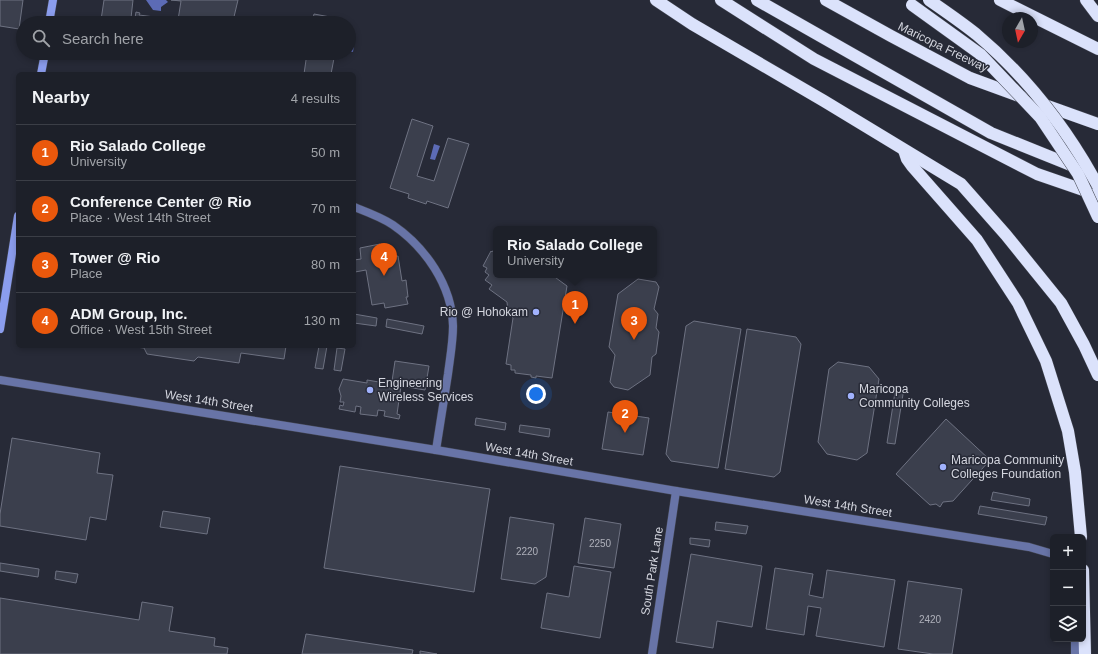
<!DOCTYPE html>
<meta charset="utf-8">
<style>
:root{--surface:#1d2029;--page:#2a2d35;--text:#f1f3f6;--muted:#a0a3a8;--line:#3b3e46;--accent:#ea580c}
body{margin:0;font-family:Helvetica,sans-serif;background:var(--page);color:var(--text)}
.controls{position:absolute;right:12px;bottom:12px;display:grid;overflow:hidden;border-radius:6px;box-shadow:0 2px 6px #0003}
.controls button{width:36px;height:36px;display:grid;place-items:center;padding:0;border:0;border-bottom:1px solid var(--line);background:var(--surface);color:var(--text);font:20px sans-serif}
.compass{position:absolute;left:1002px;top:12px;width:36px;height:36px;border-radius:50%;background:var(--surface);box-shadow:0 2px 6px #0003;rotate:189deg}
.you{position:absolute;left:536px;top:394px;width:14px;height:14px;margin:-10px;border:3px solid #fff;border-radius:50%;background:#1a73e8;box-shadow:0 0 0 6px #1a73e833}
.badge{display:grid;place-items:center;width:26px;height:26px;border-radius:50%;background:var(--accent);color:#fff;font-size:13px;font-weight:700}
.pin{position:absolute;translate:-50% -33px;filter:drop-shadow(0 1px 2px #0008)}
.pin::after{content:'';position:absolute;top:21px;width:14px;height:12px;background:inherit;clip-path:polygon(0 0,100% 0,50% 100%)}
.popup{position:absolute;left:493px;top:226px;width:164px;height:52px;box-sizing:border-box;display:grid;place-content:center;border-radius:6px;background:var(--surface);filter:drop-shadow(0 1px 3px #0005);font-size:13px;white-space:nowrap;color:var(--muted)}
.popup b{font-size:15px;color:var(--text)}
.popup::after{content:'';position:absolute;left:50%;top:100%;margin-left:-8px;border:8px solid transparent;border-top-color:var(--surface)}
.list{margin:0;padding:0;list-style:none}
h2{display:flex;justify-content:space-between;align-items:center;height:52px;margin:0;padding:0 16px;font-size:17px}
h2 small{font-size:13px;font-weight:400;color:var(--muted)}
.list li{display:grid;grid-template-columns:26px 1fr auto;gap:12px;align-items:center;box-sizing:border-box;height:56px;padding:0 16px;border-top:1px solid var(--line)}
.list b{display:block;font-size:15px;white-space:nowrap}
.list p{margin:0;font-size:13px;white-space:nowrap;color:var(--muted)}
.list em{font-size:13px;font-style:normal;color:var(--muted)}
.icon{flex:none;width:22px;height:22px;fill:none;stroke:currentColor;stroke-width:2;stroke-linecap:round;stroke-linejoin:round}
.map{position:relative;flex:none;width:1098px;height:654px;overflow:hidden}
.search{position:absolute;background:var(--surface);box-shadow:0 2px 6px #0003;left:16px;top:16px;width:340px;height:44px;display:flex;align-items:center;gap:10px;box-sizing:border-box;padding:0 14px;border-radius:22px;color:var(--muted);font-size:15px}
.panel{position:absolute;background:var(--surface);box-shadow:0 2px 6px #0003;left:16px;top:72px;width:340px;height:276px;border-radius:6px}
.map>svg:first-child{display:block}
</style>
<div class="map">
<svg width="1098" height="654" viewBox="0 0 1098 654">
<rect width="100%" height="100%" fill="#272a37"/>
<g fill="#5c6bb5">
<path d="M146 0H166L168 2 161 7V11L153 10Z"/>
<path d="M349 37 355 38 353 52 349 51Z"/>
<path d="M434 144 440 146 435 160 430 159Z"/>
</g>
<g fill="#3b3f4d" stroke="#6e7282">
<path d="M0 0H23L19 29 0 26Z"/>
<path d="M104 0H133L131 18H135L136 12 140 13 139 15 178 20 181 1 171 0H238L233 21 217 18 216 23H108L109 21 101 20Z"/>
<path d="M314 14 341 19 340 23H312Z"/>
<path d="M196 53H211V55Z"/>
<path d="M307 53H335L331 74H304Z"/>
<path d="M412 119 433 126 417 176 434 181 448 138 469 144 448 208 427 201 426 204 408 198 409 194 390 188Z"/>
<path d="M380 244 383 259 398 256 402 281 406 280 408 297H406L408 304 385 308 384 303 372 305 366 270 355 272 354 260 361 259 360 248Z"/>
<path d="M496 247V275H552L567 286 552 378 536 376V378L531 377V375L515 373V370H511V365L506 364 513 318 508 311 507 302 489 289 492 285 485 280 489 275 485 272 487 268 483 266 491 251 492 252Z"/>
<path d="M638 279 656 282 659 287 654 309 658 314 656 328 659 332 656 354 652 357 650 375 628 390 614 387 610 382 615 355 609 347 618 294Z"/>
<path d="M354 314 377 318 376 326 354 323Z"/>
<path d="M387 319 424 326 422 334 386 327Z"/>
<path d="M694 321 741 329 718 468 671 461 666 454 686 326Z"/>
<path d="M747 329 796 337 801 344 780 472 774 477 725 469Z"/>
<path d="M127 346H286L284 359 241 353 239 363 198 357 194 361 147 354 144 348Z"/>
<path d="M319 346H327L323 369 315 368Z"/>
<path d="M337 348 345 349 341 371 334 370Z"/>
<path d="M395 361 429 366 425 390 401 386 397 414 400 415 399 419 384 416 385 411 378 410 377 416 360 414 361 407 356 406 355 412 339 409 340 405 343 406 344 402H340L341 396 339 389 343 379 367 383V380L379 382V386L391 388Z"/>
<path d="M838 362 869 367 879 379 867 453 857 460 827 454 818 442 829 369Z"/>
<path d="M896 386 904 388 895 444 887 443Z"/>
<path d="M608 412 649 418 643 455 602 449Z"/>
<path d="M476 418 506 423 505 430 475 425Z"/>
<path d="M946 419 990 460 953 501 943 502 940 507 936 504 930 505 896 474Z"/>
<path d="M520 425 550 429 549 437 519 432Z"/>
<path d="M12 438 100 453 97 473 113 475 106 520 90 517 86 540 0 526V514Z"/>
<path d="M340 466 490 489 474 592 324 568Z"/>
<path d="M993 492 1030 499 1029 506 991 500Z"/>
<path d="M980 506 1047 517 1045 525 978 514Z"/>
<path d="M163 511 210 518 207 534 160 527Z"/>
<path d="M510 517 554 524 546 577 535 584 501 579Z"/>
<path d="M585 518 621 524 614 568 578 563Z"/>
<path d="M716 522 748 526 746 534 715 530Z"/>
<path d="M690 538 710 540 709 547 690 544Z"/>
<path d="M691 554 762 566 752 627 717 621 713 648 676 642Z"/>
<path d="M0 563 39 569 38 577 0 571Z"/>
<path d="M574 566 611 572 600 638 541 628 547 593 569 597Z"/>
<path d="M775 568 813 574 809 595 823 598 827 570 895 580 884 647 816 636 821 608 808 606 804 635 766 629Z"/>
<path d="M56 571 78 574 76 583 55 579Z"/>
<path d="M908 581 962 589 952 654H933L898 649Z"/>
<path d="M0 598 139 620 142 602 173 607 169 631 215 638 214 646 228 648 227 654H0Z"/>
<path d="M306 634 413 650 412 654H302Z"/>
<path d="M420 651 437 654H420Z"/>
</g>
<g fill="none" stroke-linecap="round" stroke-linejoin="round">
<defs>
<g id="minor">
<path d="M354 207C367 212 381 217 393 225 425 247 452 285 453 326 453 342 450 358 448 374 444 400 440 425 436 450"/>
<path d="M0 380 436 450 676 491 1029 547 1053 554"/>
<path d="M1075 639V654"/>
<path d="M652 654 676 491"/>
</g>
<g id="secondary">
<path d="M49 23 53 0"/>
<path d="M41 74 45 53"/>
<path d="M0 329 18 216"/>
</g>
<g id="motorway">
<path d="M656 0 692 24 824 101 961 184 1006 235 1061 303 1084 345 1098 375"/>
<path d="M721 0 814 59 1037 174 1098 195"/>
<path d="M757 0 991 133 1078 168"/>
<path d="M826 0 891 36 970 78 1022 97"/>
<path d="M1000 0 1098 49"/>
<path d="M1086 0 1098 16"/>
<path d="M1039 103 1098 124"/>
<path d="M904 150 907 159 912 166 977 240 1018 303 1046 361 1068 431 1075 472 1081 537"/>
<path d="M1083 570 1085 654"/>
</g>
</defs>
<use href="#minor" stroke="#434652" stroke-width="9"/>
<use href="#secondary" stroke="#434652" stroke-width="9"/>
<use href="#motorway" stroke="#434652" stroke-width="13"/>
<use href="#minor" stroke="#6874a7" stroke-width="8"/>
<use href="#secondary" stroke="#8b9dee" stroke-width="8"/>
<use href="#motorway" stroke="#dbe2fb" stroke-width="12"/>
<defs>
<g id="motorway-bridge">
<path d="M929 0C945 11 961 22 976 34 1026 76 1067 129 1098 186"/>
<path d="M912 5 980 54 1040 117 1078 174 1098 217"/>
</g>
</defs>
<use href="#motorway-bridge" stroke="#434652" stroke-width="13" stroke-linecap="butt"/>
<use href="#motorway-bridge" stroke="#dbe2fb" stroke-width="12"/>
</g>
<g fill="#a1b2fd" stroke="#272a37" stroke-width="1.5">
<circle cx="536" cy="312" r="4"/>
<circle cx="370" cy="390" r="4"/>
<circle cx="851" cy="396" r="4"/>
<circle cx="943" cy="467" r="4"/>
</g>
<g text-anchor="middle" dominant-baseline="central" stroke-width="3" stroke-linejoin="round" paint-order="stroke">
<g font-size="10" fill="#aeb0ba">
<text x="600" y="543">2250</text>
<text x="527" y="551">2220</text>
<text x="930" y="619">2420</text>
</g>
<g font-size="12" fill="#d4d6df" stroke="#272a37">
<text transform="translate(943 47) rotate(26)">Maricopa Freeway</text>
<text transform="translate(209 401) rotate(9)">West 14th Street</text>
<text transform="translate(529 454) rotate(10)">West 14th Street</text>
<text transform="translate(848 506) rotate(9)">West 14th Street</text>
<text transform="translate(652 571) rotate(-81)">South Park Lane</text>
</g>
<g font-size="12" fill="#d4d6df" stroke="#272a37" text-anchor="start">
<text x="528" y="312" text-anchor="end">Rio @ Hohokam</text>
<text x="378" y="383">Engineering<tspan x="378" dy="14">Wireless Services</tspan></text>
<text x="859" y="389">Maricopa<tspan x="859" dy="14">Community Colleges</tspan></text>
<text x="951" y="460">Maricopa Community<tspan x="951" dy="14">Colleges Foundation</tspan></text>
</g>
</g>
</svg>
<div class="controls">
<button>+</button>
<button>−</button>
<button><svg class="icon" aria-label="layers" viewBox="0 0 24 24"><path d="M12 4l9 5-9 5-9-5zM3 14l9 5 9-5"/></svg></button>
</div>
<svg class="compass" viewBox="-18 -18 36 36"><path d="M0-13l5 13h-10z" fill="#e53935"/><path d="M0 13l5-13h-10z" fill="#a0a3a8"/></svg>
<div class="you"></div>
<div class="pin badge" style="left:575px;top:324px">1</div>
<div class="popup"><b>Rio Salado College</b>University</div>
<div class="pin badge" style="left:625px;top:433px">2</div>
<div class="pin badge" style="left:634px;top:340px">3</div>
<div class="pin badge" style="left:384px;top:276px">4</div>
<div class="search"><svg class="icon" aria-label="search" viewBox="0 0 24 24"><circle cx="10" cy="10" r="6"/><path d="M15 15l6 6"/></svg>Search here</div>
<section class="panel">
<h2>Nearby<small>4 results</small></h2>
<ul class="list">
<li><span class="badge">1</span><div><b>Rio Salado College</b><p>University</p></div><em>50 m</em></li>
<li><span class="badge">2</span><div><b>Conference Center @ Rio</b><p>Place · West 14th Street</p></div><em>70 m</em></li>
<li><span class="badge">3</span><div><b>Tower @ Rio</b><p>Place</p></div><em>80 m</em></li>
<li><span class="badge">4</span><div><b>ADM Group, Inc.</b><p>Office · West 15th Street</p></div><em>130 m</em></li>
</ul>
</section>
</div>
